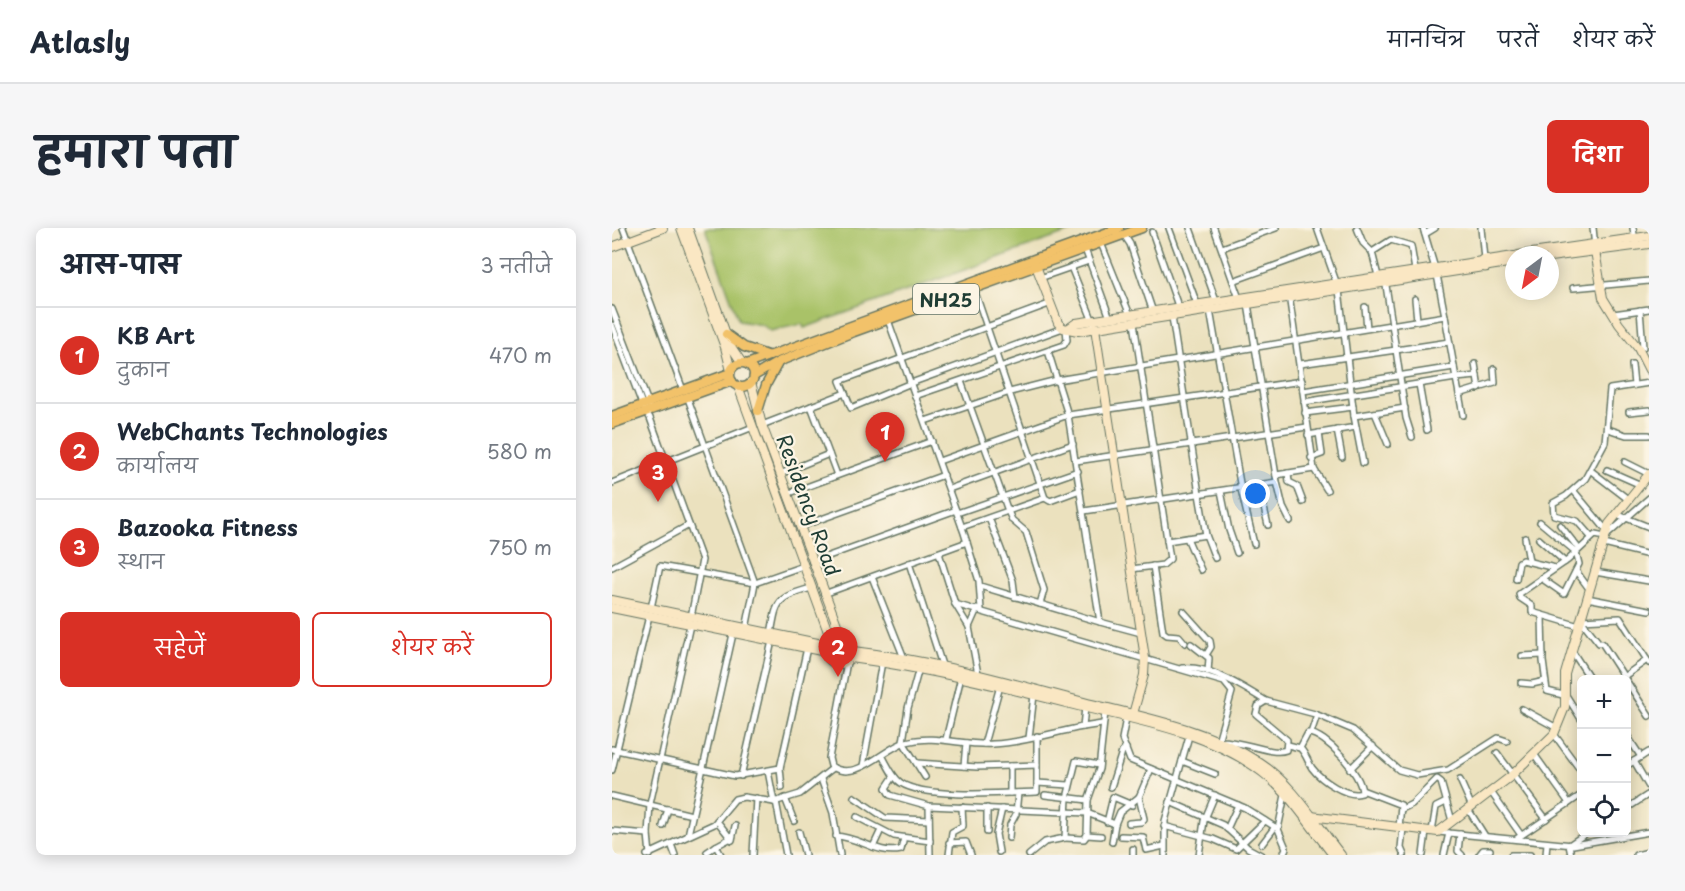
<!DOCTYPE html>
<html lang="hi">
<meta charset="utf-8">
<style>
:root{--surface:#fff;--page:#f6f6f7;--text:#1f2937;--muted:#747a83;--line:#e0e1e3;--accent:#d93025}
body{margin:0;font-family:"Playpen Sans","Playpen Sans Deva",sans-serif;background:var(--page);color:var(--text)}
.controls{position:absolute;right:18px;bottom:18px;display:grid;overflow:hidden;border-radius:9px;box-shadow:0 3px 15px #0003}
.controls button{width:54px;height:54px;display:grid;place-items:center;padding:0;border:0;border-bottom:2px solid var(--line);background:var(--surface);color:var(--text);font:30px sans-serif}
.compass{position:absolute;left:893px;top:18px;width:54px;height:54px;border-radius:50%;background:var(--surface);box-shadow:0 3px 15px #0003;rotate:212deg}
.you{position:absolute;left:644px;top:266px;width:21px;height:21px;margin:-15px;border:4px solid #fff;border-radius:50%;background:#1a73e8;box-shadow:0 0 0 9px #1a73e833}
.badge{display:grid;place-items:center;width:39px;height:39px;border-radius:50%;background:var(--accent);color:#fff;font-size:20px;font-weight:700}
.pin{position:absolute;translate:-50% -50px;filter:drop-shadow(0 2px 3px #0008)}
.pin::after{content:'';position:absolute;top:32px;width:21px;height:18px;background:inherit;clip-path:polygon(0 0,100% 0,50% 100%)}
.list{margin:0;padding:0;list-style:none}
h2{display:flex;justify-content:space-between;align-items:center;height:78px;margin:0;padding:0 24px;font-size:26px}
h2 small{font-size:20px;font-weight:400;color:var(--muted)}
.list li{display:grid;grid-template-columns:39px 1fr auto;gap:18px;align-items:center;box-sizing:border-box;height:96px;padding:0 24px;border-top:2px solid var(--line)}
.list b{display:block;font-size:22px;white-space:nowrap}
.list p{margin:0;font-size:20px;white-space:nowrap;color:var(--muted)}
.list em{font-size:20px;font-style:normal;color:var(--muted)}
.actions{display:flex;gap:12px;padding:18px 24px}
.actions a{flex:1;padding:14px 0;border:2px solid var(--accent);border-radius:9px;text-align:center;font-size:21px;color:var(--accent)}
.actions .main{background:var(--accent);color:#fff}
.icon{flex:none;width:33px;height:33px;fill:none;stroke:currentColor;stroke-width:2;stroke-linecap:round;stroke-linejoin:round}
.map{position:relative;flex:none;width:1037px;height:627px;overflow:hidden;border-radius:9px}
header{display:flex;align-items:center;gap:36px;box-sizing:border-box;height:84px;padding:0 30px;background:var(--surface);border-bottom:2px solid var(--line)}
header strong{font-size:28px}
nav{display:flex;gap:33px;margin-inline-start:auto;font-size:21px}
.intro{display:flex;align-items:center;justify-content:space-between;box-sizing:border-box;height:144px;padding:0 36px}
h1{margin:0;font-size:42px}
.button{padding:15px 27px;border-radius:9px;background:var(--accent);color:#fff;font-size:21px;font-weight:700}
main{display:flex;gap:36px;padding:0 36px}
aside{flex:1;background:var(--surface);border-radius:9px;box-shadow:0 3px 15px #0003}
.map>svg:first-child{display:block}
</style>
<header>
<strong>Atlasly</strong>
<nav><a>मानचित्र</a><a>परतें</a><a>शेयर करें</a></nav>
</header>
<div class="intro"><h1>हमारा पता</h1><a class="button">दिशा</a></div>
<main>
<aside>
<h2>आस-पास<small>3 नतीजे</small></h2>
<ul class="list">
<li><span class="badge">1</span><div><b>KB Art</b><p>दुकान</p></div><em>470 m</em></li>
<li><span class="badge">2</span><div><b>WebChants Technologies</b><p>कार्यालय</p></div><em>580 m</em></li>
<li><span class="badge">3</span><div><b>Bazooka Fitness</b><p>स्थान</p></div><em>750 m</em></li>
</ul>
<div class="actions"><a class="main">सहेजें</a><a>शेयर करें</a></div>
</aside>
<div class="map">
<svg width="1037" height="627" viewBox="0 0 1037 627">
<rect width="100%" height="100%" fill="#fcf5e5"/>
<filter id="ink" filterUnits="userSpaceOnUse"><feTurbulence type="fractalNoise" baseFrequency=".0167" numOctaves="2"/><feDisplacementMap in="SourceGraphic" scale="12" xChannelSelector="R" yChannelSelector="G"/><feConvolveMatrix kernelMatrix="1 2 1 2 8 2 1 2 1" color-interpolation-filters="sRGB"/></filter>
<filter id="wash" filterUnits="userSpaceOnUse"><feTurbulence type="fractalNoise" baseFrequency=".008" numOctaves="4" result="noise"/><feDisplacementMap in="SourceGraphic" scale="24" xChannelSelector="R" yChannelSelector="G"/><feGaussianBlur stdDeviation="1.35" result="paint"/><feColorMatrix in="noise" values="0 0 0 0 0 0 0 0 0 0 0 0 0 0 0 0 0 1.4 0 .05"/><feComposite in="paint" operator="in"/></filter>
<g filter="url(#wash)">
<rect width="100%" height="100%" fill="#ebe1be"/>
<g fill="#a9c268" stroke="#64804e" stroke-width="1.5">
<path d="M93 0H459L460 3 192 100 190 96 158 103 150 97 127 93Z"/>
<circle cx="227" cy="424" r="8"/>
</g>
</g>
<g filter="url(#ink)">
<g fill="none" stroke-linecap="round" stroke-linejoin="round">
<defs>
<g id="street">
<path d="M11 0 71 162"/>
<path d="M557 0 585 76"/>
<path d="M578 0 604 73"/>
<path d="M602 0 628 73"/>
<path d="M705 0 727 62 742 188 751 235"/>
<path d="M745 0 751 15 760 24"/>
<path d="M869 0 872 31"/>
<path d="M981 0 983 19"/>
<path d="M1021 0 1023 13"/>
<path d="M540 4 566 78"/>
<path d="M813 6 823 0"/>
<path d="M512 7 518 16 541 84"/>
<path d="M489 15 518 87"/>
<path d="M610 20 664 0"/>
<path d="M473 21 498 90"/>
<path d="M459 39 482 96"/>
<path d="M766 48 760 24 779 12 799 18 803 42"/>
<path d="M428 50 477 33"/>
<path d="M773 51 784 122 837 114"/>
<path d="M621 53 712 20"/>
<path d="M361 58 433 270 438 273 468 262"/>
<path d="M961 60 1037 53"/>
<path d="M803 71 805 92"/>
<path d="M636 76 665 254 671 279 678 293"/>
<path d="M753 79 755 100"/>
<path d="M0 81 37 177"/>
<path d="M598 82 629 261 642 316"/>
<path d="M1028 82 1031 119"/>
<path d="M1001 86 1037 81"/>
<path d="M560 89 587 266 594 307 603 330"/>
<path d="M276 92 352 305 367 353 369 382"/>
<path d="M0 97 30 176 38 190 90 332 79 389"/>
<path d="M436 123 456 187 488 394 529 405"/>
<path d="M688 136 784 122 794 190 800 209"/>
<path d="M863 136 867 161"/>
<path d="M1020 137 1022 157"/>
<path d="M349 153 396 283 400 292 414 304 432 362 428 376"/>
<path d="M807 156 815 202"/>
<path d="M691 163 842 139"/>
<path d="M233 165 228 153 437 76"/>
<path d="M847 166 883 155 882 141"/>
<path d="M75 168 143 355 134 401"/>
<path d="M303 168 452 117 455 112 454 101"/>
<path d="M692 174 844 150 833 88"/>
<path d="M199 178 225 247"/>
<path d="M1017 184 1037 182"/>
<path d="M693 185 741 179"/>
<path d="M763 185 776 216"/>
<path d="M851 187 844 150 865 148"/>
<path d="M742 188 793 180"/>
<path d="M313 193 398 164 445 152 833 88 825 47 811 0"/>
<path d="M150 197 233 165 239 180 299 155 451 100"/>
<path d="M996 201 1014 207H1037"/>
<path d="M725 202 730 229"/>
<path d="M696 207 744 199"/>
<path d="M699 230 710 226 707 205"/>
<path d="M327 233 456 187 690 153"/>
<path d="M464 233 695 199"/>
<path d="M1013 234 1037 246"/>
<path d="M702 241 715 262"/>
<path d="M978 242 1017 272"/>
<path d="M995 242 1029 257"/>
<path d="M676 245 677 254 685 258 691 274"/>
<path d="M168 246 217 226"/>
<path d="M664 247 702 241 677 67"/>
<path d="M0 255 141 199"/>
<path d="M647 258 656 297"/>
<path d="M337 261 461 216"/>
<path d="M961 262 995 303"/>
<path d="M609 263 617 302 625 325"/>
<path d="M175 266 320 213"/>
<path d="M472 283 665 254"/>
<path d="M345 285 466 243"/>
<path d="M1004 286 1037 299"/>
<path d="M377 290 401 353 403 369"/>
<path d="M928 294 964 324 967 336 952 366 929 350"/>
<path d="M948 297 967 321"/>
<path d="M187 299 332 247"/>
<path d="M350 299 433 270"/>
<path d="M979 309 965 293 942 287 941 275 954 268 973 251 993 214 998 161 1037 155"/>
<path d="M575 310 589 342"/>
<path d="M913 310 917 333"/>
<path d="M927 311 953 334"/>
<path d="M555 313 594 307"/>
<path d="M992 316 1037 327"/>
<path d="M327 325 343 376 357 399"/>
<path d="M200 334 344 282"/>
<path d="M297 335 330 437"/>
<path d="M541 338 551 404 555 407 567 408 573 415"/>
<path d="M0 339 77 297"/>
<path d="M519 341 551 337 558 331 522 95"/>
<path d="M964 343 978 362"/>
<path d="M983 344 1037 353"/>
<path d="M260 349 292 430"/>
<path d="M904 351 907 334 910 332 943 340"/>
<path d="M368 358 488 394"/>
<path d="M212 366 355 314"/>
<path d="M975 370 1037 382"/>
<path d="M343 376 612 454 620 464 606 513C628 511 659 528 674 522L675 512 644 486 646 478 654 473 703 486 741 502 787 542 805 547 836 542 886 510 895 513"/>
<path d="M39 380 48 338 143 355 191 338"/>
<path d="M365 381 357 399 366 446"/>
<path d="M571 383 598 413 599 419 594 427"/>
<path d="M930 387 967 398"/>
<path d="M969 392 1008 390 1037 435"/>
<path d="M969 392 987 415H990L1014 452"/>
<path d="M159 406C165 371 165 370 199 360"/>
<path d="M579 416 597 430 596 444"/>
<path d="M960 423 979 452"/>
<path d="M910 428 931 427"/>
<path d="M235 434 217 530 219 538C244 556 273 519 294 514 323 506 351 518 381 516 411 515 442 504 471 499L473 479"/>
<path d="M307 440 296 480 291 514 313 549"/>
<path d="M570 440C599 437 630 459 654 473"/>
<path d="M1007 452 1035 432"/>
<path d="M1014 452 1037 488"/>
<path d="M909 455 920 456 933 453"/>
<path d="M951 467 935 463 931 433 930 387 920 384V378L908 370 907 366 956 332 983 307 993 309 1037 270"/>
<path d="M954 467 969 491"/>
<path d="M910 481 945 500"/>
<path d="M514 490 510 511 518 532 633 580 666 601"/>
<path d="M471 499 490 496"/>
<path d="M699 505 705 487"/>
<path d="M942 506 969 543"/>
<path d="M1014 506 1029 529"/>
<path d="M417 510 422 467"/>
<path d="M334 511 349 449"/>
<path d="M372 516 388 458"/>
<path d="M676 517 688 520C694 526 696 534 700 540 709 552 735 570 750 565 750 546 714 506 696 505L688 520"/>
<path d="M0 521 123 548 168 540 195 420"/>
<path d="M885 525 934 591"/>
<path d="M922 526 957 575"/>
<path d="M271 529C276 538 281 550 289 555 313 571 395 565 425 564V508"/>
<path d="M570 533 603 546"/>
<path d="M1022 533 1037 559"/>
<path d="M305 535 365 539 425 537"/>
<path d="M251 538 270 434"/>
<path d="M352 538 354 515"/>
<path d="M398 538V565"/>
<path d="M1014 538 1037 524"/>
<path d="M168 540 170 560"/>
<path d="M738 541 761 518"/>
<path d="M0 542 37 388"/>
<path d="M156 543 162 574"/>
<path d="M129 548 160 413"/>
<path d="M282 548 274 560 278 567 317 578 475 585 503 596 508 584 527 569 539 541"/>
<path d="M209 551 221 585 228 627"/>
<path d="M848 552 860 579"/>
<path d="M425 555 457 557"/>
<path d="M499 559 510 524 514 520"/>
<path d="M750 562 789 577 787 600"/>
<path d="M879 564 909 607"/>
<path d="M433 567 476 572"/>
<path d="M0 568 80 587"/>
<path d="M242 569 273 590 317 592"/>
<path d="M173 570 182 593"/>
<path d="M164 573 174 627"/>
<path d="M558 574 611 597 636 620 649 627"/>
<path d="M317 578 318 627"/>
<path d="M790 581 800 576 825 551 829 554 840 593"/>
<path d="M856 581 873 608"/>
<path d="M1014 581 1037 566"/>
<path d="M245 589 282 608 318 613"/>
<path d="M105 593 120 612 123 598"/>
<path d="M495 594 501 569 520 577"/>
<path d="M517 595 529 594 532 591 527 569"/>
<path d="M51 598 56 581"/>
<path d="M552 598 601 611 624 621 653 593"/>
<path d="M791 600 789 620 792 627"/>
<path d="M615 601 626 577"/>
<path d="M0 603 36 606 38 576 78 397"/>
<path d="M820 603 824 579 834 574"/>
<path d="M187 604 193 627"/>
<path d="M375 604V580"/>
<path d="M826 604 961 617 1037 604"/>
<path d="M36 606 38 627"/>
<path d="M848 606 846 623 850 627"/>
<path d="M76 607 121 406"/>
<path d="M475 607 489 608"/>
<path d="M224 608C247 609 266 627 289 622L292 610"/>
<path d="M509 608 531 609 534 622 552 618"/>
<path d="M397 610 398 597 404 586 406 565"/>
<path d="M453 610 472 611 475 607 476 572 487 541 493 484"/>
<path d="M904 611 969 567"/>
<path d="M500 614 503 596"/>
<path d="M337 615 354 614 359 627"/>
<path d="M59 616 63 627"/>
<path d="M650 616 663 599"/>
<path d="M261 619 269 602"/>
<path d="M521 621V627"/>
<path d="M95 624 104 618"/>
<path d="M387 624 384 606 390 581"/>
<path d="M35 627 102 596 123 571 132 569 162 574 188 566 221 540"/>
<path d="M109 627 104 618 117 611"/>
<path d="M141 627 144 570"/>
<path d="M337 627 340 604 351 598 350 579"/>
<path d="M417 627 433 614 453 610 455 570 464 533 487 537"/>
<path d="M553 627V593L577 508"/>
<path d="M587 627 592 593 603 567"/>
<path d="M671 627 674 620 666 601 673 567"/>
<path d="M811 627 814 603"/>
<path d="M832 627 837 605"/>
<path d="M867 627 871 622H878"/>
<path d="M899 627H918"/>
<path d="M934 627 935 615"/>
<path d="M959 627 957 617 976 604"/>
<path d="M1024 627 1037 624"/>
</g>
<g id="secondary">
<path d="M69 0 113 119 119 143"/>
<path d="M76 0 118 117 130 135"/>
<path d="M0 19 51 0"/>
<path d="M983 23 991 70 1007 96 1026 120 1037 142"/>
<path d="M906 27 1037 8"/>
<path d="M938 29 1037 16"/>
<circle cx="873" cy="35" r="4.5"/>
<path d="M876 32 902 28"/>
<path d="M424 38 446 95 451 100 466 103 871 39"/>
<path d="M877 38 902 34"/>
<path d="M457 100 464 95 870 33"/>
<path d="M483 100 533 430 532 447 521 486"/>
<path d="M139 154 150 197 230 410"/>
<path d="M126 158 219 412"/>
<path d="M0 372 215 417"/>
<path d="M0 380 214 424"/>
<circle cx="227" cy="423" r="13"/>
<path d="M241 423C320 432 395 454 472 474 532 489 596 501 648 535 681 556 704 596 729 627"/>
<path d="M239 430C315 440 387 458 462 477 525 492 597 504 650 544 678 565 699 599 721 627"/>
<path d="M699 588 826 604 898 549 942 506 953 479V446L997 296 1037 246"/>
</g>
<g id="primary">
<path d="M114 106 132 119 158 128"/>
<circle cx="130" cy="147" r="12"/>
<path d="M135 136 507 0"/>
<path d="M142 148 166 134 239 105 530 0"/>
<path d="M146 183 154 157 166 135"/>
<path d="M0 188 118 145"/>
<path d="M0 196 120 153"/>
</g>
</defs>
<use href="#street" stroke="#667664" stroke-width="8"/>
<use href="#secondary" stroke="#667664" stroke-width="10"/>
<use href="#primary" stroke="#667664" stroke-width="11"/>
<use href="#street" stroke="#fff" stroke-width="5"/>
<use href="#secondary" stroke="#fae7c3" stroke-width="8"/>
<use href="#primary" stroke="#f2c26a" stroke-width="8"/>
</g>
</g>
<g text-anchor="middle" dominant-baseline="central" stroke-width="4.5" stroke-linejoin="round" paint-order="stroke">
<rect fill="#fcf5e5" stroke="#617469" stroke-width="1.5" x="301" y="56" width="66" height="30" rx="4.5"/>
<g font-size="18" font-weight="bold" fill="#1f3d34">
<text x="334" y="71">NH25</text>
</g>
<g font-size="20" fill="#1f3d34" stroke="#fcf5e5">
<text transform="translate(197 277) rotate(70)">Residency Road</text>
</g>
</g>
</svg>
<div class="controls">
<button>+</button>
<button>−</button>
<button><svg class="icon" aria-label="locate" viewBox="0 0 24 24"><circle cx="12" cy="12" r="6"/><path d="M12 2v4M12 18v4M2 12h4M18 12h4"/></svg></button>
</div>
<svg class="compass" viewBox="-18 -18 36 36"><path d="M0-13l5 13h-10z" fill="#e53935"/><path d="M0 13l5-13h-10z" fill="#747a83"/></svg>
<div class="you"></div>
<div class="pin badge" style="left:273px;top:234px">1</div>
<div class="pin badge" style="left:226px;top:449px">2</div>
<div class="pin badge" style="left:46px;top:274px">3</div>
</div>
</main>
